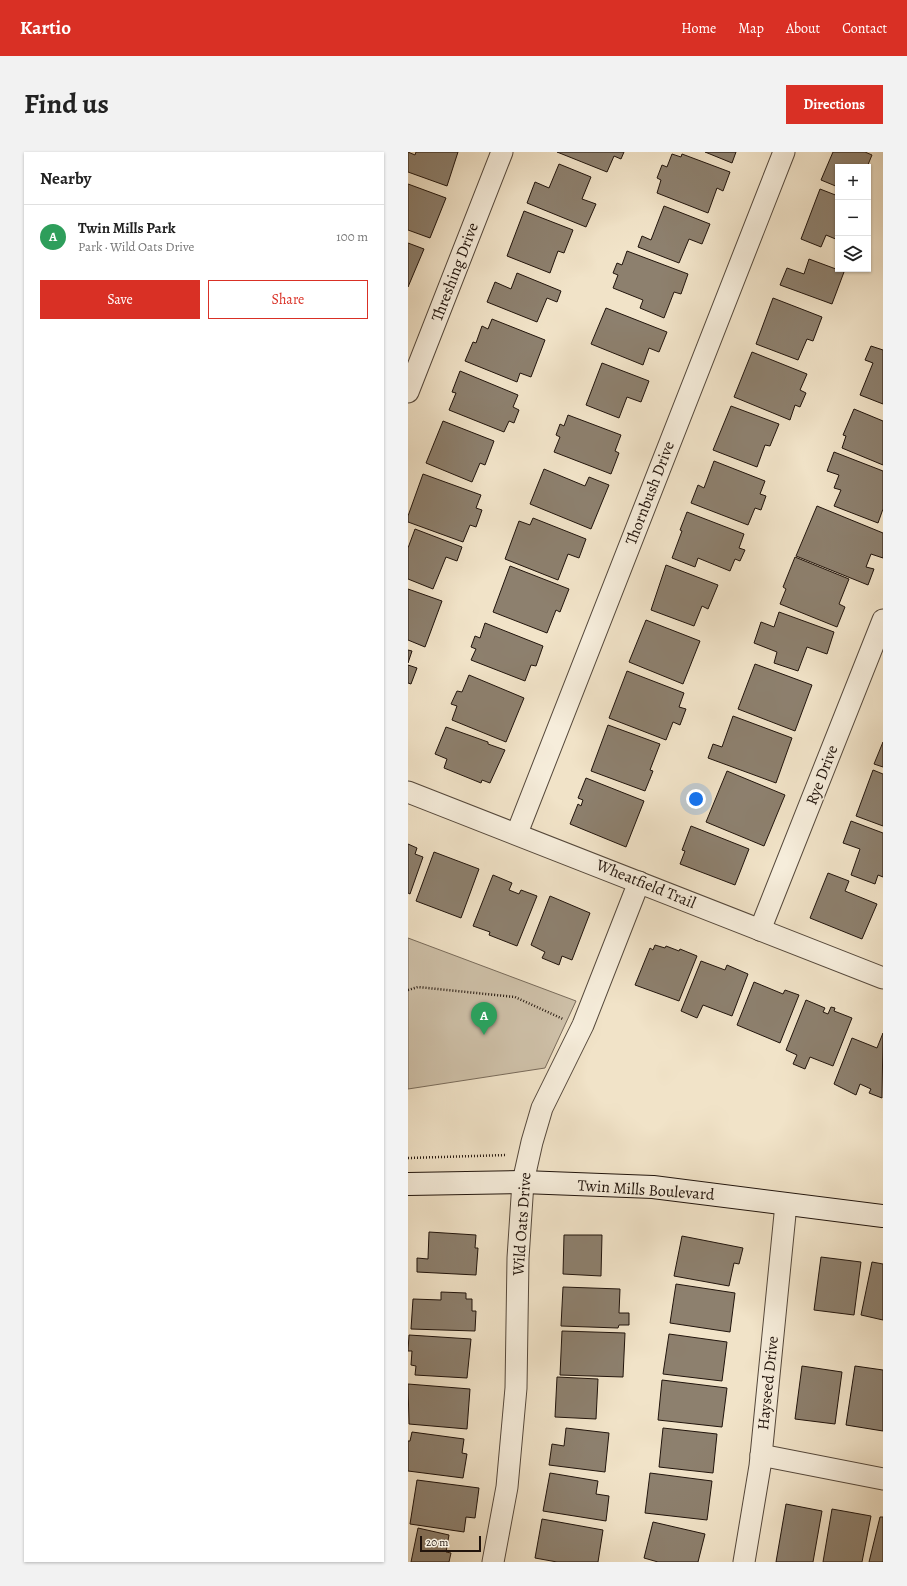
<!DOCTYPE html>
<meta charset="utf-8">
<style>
:root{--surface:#fff;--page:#f2f2f2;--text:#222;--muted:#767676;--line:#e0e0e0;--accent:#d93025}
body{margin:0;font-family:Alegreya,serif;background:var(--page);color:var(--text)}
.controls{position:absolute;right:12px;top:12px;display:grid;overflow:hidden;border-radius:0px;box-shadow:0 1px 3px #0004}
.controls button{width:36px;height:36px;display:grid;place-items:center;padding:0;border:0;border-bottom:1px solid var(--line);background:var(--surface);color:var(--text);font:20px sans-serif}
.scale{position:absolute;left:12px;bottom:10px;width:61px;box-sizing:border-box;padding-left:4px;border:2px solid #21140c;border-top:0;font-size:11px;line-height:14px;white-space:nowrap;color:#21140c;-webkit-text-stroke:3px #f6eddb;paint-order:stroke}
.you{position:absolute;left:288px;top:647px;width:14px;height:14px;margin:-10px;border:3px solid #fff;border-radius:50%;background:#1a73e8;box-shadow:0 0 0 6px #1a73e833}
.badge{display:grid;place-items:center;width:26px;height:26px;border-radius:50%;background:var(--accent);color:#fff;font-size:13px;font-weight:700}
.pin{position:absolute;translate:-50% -33px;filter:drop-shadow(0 1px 2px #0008)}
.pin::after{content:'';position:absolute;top:21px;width:14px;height:12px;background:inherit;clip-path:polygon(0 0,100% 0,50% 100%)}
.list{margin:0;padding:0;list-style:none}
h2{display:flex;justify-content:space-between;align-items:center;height:52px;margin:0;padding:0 16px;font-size:17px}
h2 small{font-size:13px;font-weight:400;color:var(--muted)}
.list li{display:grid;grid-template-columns:26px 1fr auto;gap:12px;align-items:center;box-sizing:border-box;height:64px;padding:0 16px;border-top:1px solid var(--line)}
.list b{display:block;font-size:15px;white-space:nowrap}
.list p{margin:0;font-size:13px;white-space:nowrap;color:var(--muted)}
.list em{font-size:13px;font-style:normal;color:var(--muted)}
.actions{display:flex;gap:8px;padding:12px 16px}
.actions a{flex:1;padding:9px 0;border:1px solid var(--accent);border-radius:0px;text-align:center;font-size:14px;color:var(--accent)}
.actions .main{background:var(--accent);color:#fff}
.icon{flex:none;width:22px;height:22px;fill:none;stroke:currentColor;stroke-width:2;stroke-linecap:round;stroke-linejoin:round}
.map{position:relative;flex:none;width:475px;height:1410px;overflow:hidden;border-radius:0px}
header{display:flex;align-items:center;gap:24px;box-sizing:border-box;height:56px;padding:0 20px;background:var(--accent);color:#fff}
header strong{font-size:19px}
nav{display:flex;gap:22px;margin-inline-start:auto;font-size:14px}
.intro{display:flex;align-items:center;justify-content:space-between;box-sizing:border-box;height:96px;padding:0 24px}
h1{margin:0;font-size:28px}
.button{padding:10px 18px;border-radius:0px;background:var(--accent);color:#fff;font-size:14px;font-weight:700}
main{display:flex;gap:24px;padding:0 24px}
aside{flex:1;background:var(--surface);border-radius:0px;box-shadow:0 1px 3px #0004}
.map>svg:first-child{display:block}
</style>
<header>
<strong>Kartio</strong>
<nav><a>Home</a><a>Map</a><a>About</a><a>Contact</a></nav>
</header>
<div class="intro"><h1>Find us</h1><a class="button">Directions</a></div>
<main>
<aside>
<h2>Nearby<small></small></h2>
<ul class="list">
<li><span class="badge" style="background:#2e9e5b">A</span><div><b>Twin Mills Park</b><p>Park · Wild Oats Drive</p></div><em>100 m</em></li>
</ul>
<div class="actions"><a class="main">Save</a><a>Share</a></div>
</aside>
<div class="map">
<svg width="475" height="1410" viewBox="0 0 475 1410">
<rect width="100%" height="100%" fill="#f1e3c8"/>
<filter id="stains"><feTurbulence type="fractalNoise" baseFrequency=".005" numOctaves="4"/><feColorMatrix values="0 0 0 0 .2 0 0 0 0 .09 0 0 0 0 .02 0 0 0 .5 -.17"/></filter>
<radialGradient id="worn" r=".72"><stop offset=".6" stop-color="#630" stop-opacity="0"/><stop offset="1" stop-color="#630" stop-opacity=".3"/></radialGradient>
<path fill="#cec0a8" stroke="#786a5a" d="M0 786 168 849 137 916 0 937Z"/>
<g fill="#8d806e" stroke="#21140c">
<path d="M0 0 7 3 8 0H50L39 34 0 20Z"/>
<path d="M149 0H216L213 7 206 4 199 20Z"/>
<path d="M297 0H328L324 11Z"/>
<path d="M425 0H457L464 3 459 15H430V35L413 28Z"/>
<path d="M264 2 273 5 274 2 322 20 315 39 309 36 300 61 249 41 253 28 249 26 254 13 259 15Z"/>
<path d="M151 12 183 25 174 47 188 52 178 75 119 51 127 30 141 36Z"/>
<path d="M0 32 38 46 22 86 0 78Z"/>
<path d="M412 37 430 44V88L418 83 413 95 393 87Z"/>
<path d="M256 54 302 72 294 92 281 87 271 111 230 95 234 84 243 88Z"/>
<path d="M116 59 165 78 156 101 150 99 142 121 99 104Z"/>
<path d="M0 91 16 97 0 135Z"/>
<path d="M219 99 280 122 273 142 266 140 256 166 232 156 235 148 205 136 210 123 205 121 209 111 214 113Z"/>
<path d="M401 107 436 120 424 152 372 133 379 116 396 122Z"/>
<path d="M109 121 153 139 149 150 139 146 129 170 79 150 87 130 103 137Z"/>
<path d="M365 146 414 165 405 189 399 187 390 208 348 192Z"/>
<path d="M198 156 259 180 251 200 241 196 235 213 183 192Z"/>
<path d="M84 167 137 188 123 225 112 221 109 230 57 209 65 190 68 191 74 174 80 177Z"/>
<path d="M463 194 475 198V252L452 243 465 211 457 208Z"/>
<path d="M344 200 399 222 392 238 398 241 392 255 387 253 382 268 326 245Z"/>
<path d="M194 211 241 229 233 250 219 245 211 266 178 253Z"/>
<path d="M52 219 110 243 105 255 111 258 106 271 101 269 96 280 41 258 48 241 44 240Z"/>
<path d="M323 254 371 272 362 294 357 293 349 315 305 298Z"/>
<path d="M446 257 475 269V313L434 296 438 284 435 283Z"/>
<path d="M160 263 213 283 207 299 211 301 203 322 146 300 152 285 148 283 152 272 156 274Z"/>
<path d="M35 269 86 289 77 313 72 311 64 330 18 311Z"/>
<path d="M426 300 475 319V357L470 371 426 354 433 338 426 336 431 323 419 319Z"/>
<path d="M306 309 357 329 352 342 358 344 353 358 347 356 340 373 283 351 290 333 296 336Z"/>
<path d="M136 317 177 334 181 325 201 333 183 377 122 352Z"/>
<path d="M15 322 73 343 68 356 74 358 68 375 62 373 55 390 0 370V364Z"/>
<path d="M409 354 475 381V406L463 402 458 415 466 417 460 433 388 404Z"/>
<path d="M279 360 336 382 331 396 337 398 332 409 327 407 322 419 290 406 287 415 264 406 274 379 272 378Z"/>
<path d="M125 366 178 387 171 406 160 402 150 428 97 407 111 369 122 373Z"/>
<path d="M7 377 54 395 49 409 38 405 25 437 0 427V396Z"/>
<path d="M387 405 441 427 431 452 437 455 429 475 372 452 378 437 375 435Z"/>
<path d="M258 413 310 433 300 457 294 454 286 474 243 458Z"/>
<path d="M102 414 161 437 152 460 148 458 139 481 85 460Z"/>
<path d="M0 437 34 449 17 495 0 488Z"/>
<path d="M371 460 426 480 419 502 399 495 390 519 366 511 369 500 346 491 353 470 366 475Z"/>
<path d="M238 468 292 489 275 532 221 510Z"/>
<path d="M77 471 135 494 128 514 123 513 117 529 63 508 68 497 63 495 67 484 72 486Z"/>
<path d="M0 498 4 499 0 511Z"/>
<path d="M347 512 404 533 387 579 330 557Z"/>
<path d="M0 513 9 516 3 532 0 531Z"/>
<path d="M219 519 276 541 271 555 278 557 272 573 265 570 258 588 201 566Z"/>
<path d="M61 523 116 546 98 590 44 568 49 554 43 552 49 539 54 540Z"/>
<path d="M325 564 384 586 368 631 300 606 305 592 314 595Z"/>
<path d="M200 573 252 592 242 618 245 619 237 639 183 619Z"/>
<path d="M38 575 80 590V592L97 598 82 631 74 628 73 631 36 616 39 607 27 602Z"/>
<path d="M475 590V615L466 612Z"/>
<path d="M465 618 475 622V674L448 664Z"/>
<path d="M319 619 377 643 356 694 298 670Z"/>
<path d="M178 626 236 649 218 695 162 672 170 652 173 654 175 648 170 646Z"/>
<path d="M443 669 475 681V725L470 723 467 732 443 723 452 697 435 691Z"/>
<path d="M283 674 341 697 327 733 272 712 277 699 274 698Z"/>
<path d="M0 692 9 696 7 702 15 705 2 742 0 741Z"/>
<path d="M26 700 71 717 53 766 8 749Z"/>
<path d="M420 721 441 729 437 739 469 752 454 787 402 766Z"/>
<path d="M85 723 104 731 101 738 111 742 113 738 129 744 109 794 81 783 82 780 65 774Z"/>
<path d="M142 744 182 761 164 808 154 804 151 813 134 806 137 800 123 793Z"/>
<path d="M247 793 257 796 258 794 271 799 272 797 289 804 271 849 227 833 242 796 245 798Z"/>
<path d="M293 809 317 818 319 813 340 822 324 864 295 853 289 866 273 859Z"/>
<path d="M346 830 375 842 377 838 391 843 372 891 329 873Z"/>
<path d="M398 848 417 856 415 860 420 862 423 855 427 856 426 859 444 866 425 914 402 905 397 917 385 912 389 903 378 898Z"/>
<path d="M475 881 474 946 461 941 463 937 452 932 448 943 426 932 444 886 469 896Z"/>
<path d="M21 1080 68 1083 67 1096H70L68 1123 9 1120V1106L20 1107Z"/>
<path d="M156 1083H194L193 1124 155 1122Z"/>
<path d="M274 1084 335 1096 331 1112 326 1111 321 1134 266 1124Z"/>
<path d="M413 1105 453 1110 446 1163 406 1158Z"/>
<path d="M464 1110 475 1112V1168L453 1163Z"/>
<path d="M268 1132 327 1141 322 1180 262 1171Z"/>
<path d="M155 1135 212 1137 211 1161H221V1173H211L210 1176 153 1174Z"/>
<path d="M33 1140 58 1141V1147H64V1159H68L67 1179 3 1177 5 1147 33 1148Z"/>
<path d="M154 1179 217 1181 215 1225 152 1223Z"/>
<path d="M261 1182 319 1190 314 1229 255 1222Z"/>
<path d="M1 1183 63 1187 59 1226 7 1223 8 1214 3 1213 4 1199H0Z"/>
<path d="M394 1214 434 1220 427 1272 387 1267Z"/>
<path d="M447 1214 475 1218V1279L438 1273Z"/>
<path d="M149 1225 190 1227 188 1267 147 1265Z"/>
<path d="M254 1228 319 1236 314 1275 250 1268Z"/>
<path d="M0 1232 62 1237 59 1277 1 1272Z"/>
<path d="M158 1276 201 1281 197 1320 141 1313 144 1292 156 1294Z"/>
<path d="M255 1276 309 1282 305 1321 251 1315Z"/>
<path d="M4 1280 56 1287 54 1301 59 1302 55 1326 0 1319V1289H2Z"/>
<path d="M142 1321 190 1329 188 1342 201 1344 198 1369 135 1359Z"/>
<path d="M242 1321 304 1329 299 1368 237 1361Z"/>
<path d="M9 1328 71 1336 67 1366 58 1365 56 1380 2 1372Z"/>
<path d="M378 1352 414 1359 405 1410H368Z"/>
<path d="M424 1357 463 1364 454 1410H415Z"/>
<path d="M472 1365H475V1410H461Z"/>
<path d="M134 1367 195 1378 190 1410H149L127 1406Z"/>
<path d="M245 1370 297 1382 290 1410H250L236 1406Z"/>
<path d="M10 1376 41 1383 38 1400 43 1401 41 1410H3Z"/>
</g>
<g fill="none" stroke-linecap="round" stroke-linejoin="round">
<defs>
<g id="street">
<path d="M0 240 94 0"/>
<path d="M0 640 475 826"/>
<path d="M109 681 376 0"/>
<path d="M352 778 475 468"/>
<path d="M353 1303 475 1327"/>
<path d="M85 1410 99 1335 108 1236 110 1106 115 1030 124 990 134 956 175 873 231 730"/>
<path d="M336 1410 352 1314 378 1052"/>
</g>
<path id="secondary" d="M0 1032 115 1030 245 1035 475 1064"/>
</defs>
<use href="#street" stroke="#55483b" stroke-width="23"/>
<use href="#secondary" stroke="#21140c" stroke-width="24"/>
<g stroke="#21140c" stroke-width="2.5" stroke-dasharray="1 2" stroke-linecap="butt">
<path d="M0 838 10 835 107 845 155 867"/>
<path d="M0 1006 99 1003"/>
</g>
<use href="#street" stroke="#f6eddb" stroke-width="21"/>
<use href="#secondary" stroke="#f6eddb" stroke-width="22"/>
</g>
<g text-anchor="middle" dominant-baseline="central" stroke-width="3.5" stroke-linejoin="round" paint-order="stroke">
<g font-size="16" fill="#21140c" stroke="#f6eddb">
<text transform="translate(47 120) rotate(-69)">Threshing Drive</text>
<text transform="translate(242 341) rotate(-69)">Thornbush Drive</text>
<text transform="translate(414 623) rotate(-69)">Rye Drive</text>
<text transform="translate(238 732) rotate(22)">Wheatfield Trail</text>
<text transform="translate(238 1038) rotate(4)">Twin Mills Boulevard</text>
<text transform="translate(114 1072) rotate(-86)">Wild Oats Drive</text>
<text transform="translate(360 1231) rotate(-84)">Hayseed Drive</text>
</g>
</g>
<rect width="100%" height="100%" filter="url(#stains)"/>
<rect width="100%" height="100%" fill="url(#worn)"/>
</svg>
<div class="controls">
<button>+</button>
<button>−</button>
<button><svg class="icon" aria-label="layers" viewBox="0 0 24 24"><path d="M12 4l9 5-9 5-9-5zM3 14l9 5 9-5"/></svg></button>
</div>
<div class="scale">20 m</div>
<div class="you"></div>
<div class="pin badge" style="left:76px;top:883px;background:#2e9e5b">A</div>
</div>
</main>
